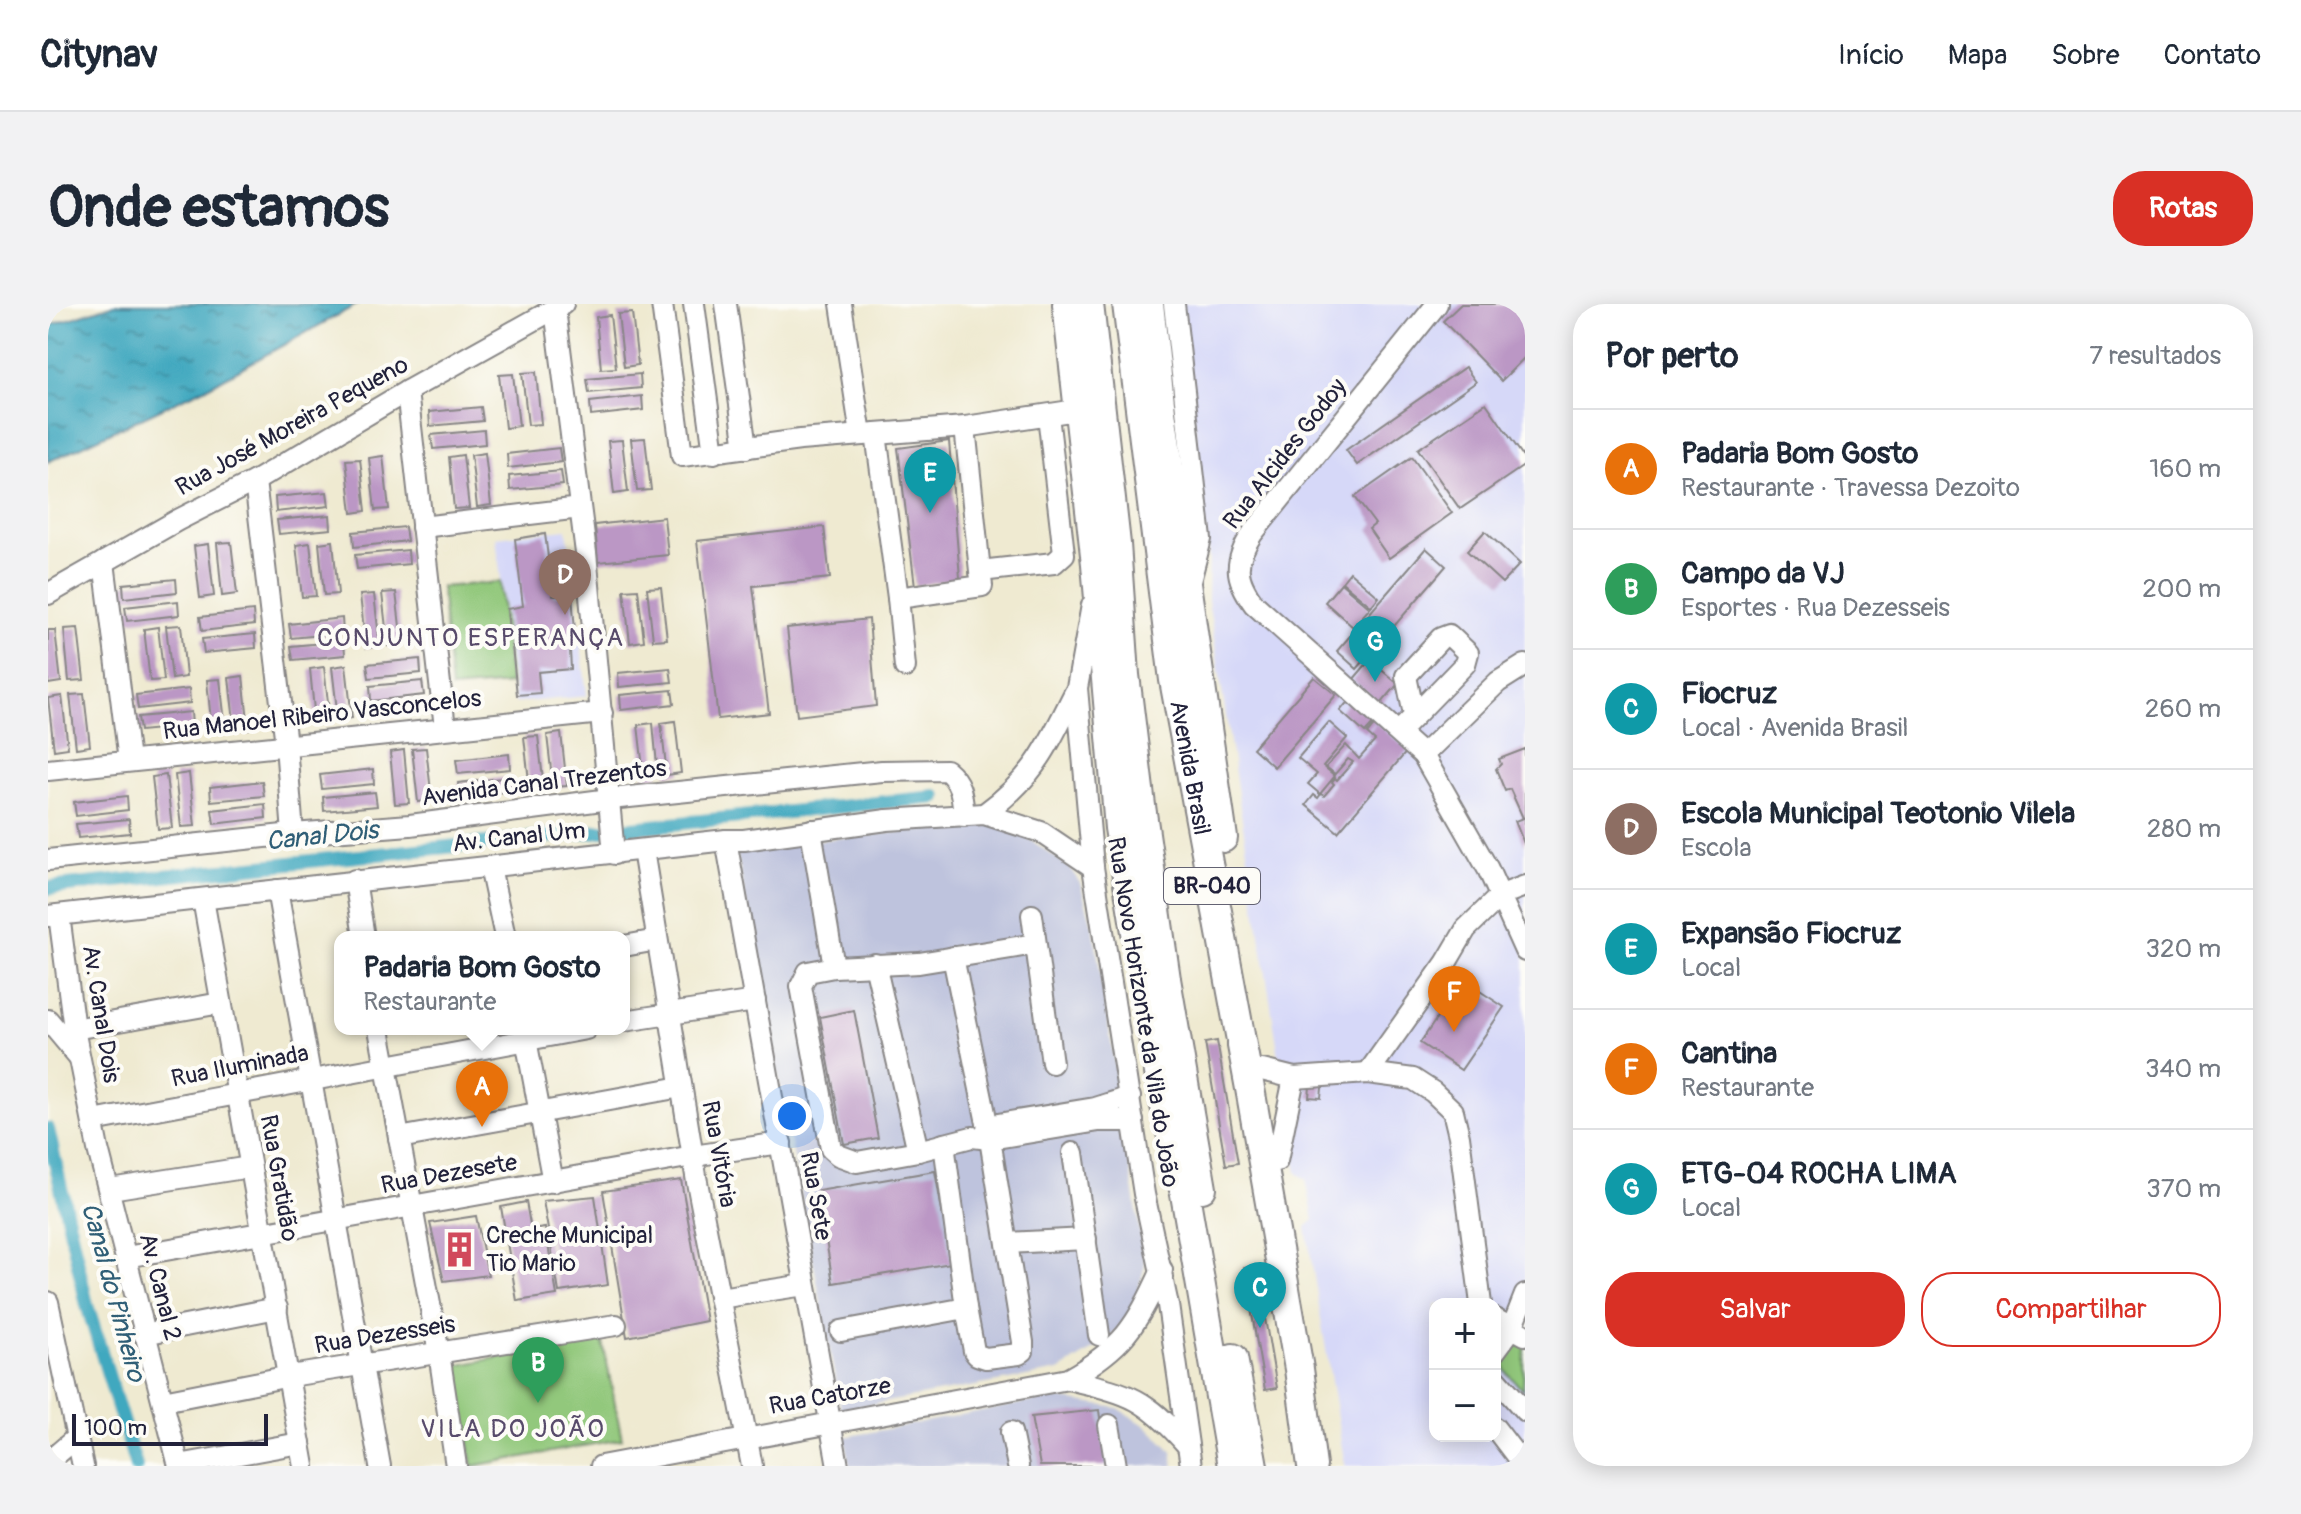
<!DOCTYPE html>
<html lang="pt">
<meta charset="utf-8">
<style>
:root{--surface:#fff;--page:#f2f2f3;--text:#1f2937;--muted:#747a83;--line:#e0e1e3;--accent:#d93025}
body{margin:0;font-family:Pangolin,sans-serif;background:var(--page);color:var(--text)}
.controls{position:absolute;right:24px;bottom:24px;display:grid;overflow:hidden;border-radius:16px;box-shadow:0 4px 20px #0003}
.controls button{width:72px;height:72px;display:grid;place-items:center;padding:0;border:0;border-bottom:2px solid var(--line);background:var(--surface);color:var(--text);font:40px sans-serif}
.scale{position:absolute;left:24px;bottom:20px;width:196px;box-sizing:border-box;padding-left:8px;border:4px solid #22223b;border-top:0;font-size:22px;line-height:28px;white-space:nowrap;color:#22223b;-webkit-text-stroke:6px #fdfcf7;paint-order:stroke}
.you{position:absolute;left:744px;top:812px;width:28px;height:28px;margin:-20px;border:6px solid #fff;border-radius:50%;background:#1a73e8;box-shadow:0 0 0 12px #1a73e833}
.badge{display:grid;place-items:center;width:52px;height:52px;border-radius:50%;background:var(--accent);color:#fff;font-size:26px;font-weight:700}
.pin{position:absolute;translate:-50% -66px;filter:drop-shadow(0 2px 4px #0008)}
.pin::after{content:'';position:absolute;top:42px;width:28px;height:24px;background:inherit;clip-path:polygon(0 0,100% 0,50% 100%)}
.popup{position:absolute;left:286px;top:627px;width:296px;height:104px;box-sizing:border-box;display:grid;place-content:center;border-radius:16px;background:var(--surface);filter:drop-shadow(0 2px 6px #0005);font-size:26px;white-space:nowrap;color:var(--muted)}
.popup b{font-size:30px;color:var(--text)}
.popup::after{content:'';position:absolute;left:50%;top:100%;margin-left:-16px;border:16px solid transparent;border-top-color:var(--surface)}
.list{margin:0;padding:0;list-style:none}
h2{display:flex;justify-content:space-between;align-items:center;height:104px;margin:0;padding:0 32px;font-size:34px}
h2 small{font-size:26px;font-weight:400;color:var(--muted)}
.list li{display:grid;grid-template-columns:52px 1fr auto;gap:24px;align-items:center;box-sizing:border-box;height:120px;padding:0 32px;border-top:2px solid var(--line)}
.list b{display:block;font-size:30px;white-space:nowrap}
.list p{margin:0;font-size:26px;white-space:nowrap;color:var(--muted)}
.list em{font-size:26px;font-style:normal;color:var(--muted)}
.actions{display:flex;gap:16px;padding:24px 32px}
.actions a{flex:1;padding:18px 0;border:2px solid var(--accent);border-radius:32px;text-align:center;font-size:28px;color:var(--accent)}
.actions .main{background:var(--accent);color:#fff}
.map{position:relative;flex:none;width:1477px;height:1162px;overflow:hidden;border-radius:32px}
header{display:flex;align-items:center;gap:48px;box-sizing:border-box;height:112px;padding:0 40px;background:var(--surface);border-bottom:2px solid var(--line)}
header strong{font-size:38px}
nav{display:flex;gap:44px;margin-inline-start:auto;font-size:28px}
.intro{display:flex;align-items:center;justify-content:space-between;box-sizing:border-box;height:192px;padding:0 48px}
h1{margin:0;font-size:56px}
.button{padding:20px 36px;border-radius:32px;background:var(--accent);color:#fff;font-size:28px;font-weight:700}
main{display:flex;gap:48px;padding:0 48px}
aside{flex:1;background:var(--surface);border-radius:32px;box-shadow:0 4px 20px #0003}
.map>svg:first-child{display:block}
</style>
<header>
<strong>Citynav</strong>
<nav><a>Início</a><a>Mapa</a><a>Sobre</a><a>Contato</a></nav>
</header>
<div class="intro"><h1>Onde estamos</h1><a class="button">Rotas</a></div>
<main>
<div class="map">
<svg width="1477" height="1162" viewBox="0 0 1477 1162">
<defs>
<pattern id="water-ripples" width="26" height="14" patternUnits="userSpaceOnUse" patternTransform="scale(2)"><rect width="26" height="14" fill="#3fa8bf"/><path d="M2 4q2-2 4 0t4 0M15 11q2-2 4 0t4 0" fill="none" stroke="#34889c"/></pattern>
</defs>
<rect width="100%" height="100%" fill="#fdfcf7"/>
<filter id="ink" filterUnits="userSpaceOnUse"><feTurbulence type="fractalNoise" baseFrequency=".0125" numOctaves="2"/><feDisplacementMap in="SourceGraphic" scale="16" xChannelSelector="R" yChannelSelector="G"/><feConvolveMatrix kernelMatrix="1 2 1 2 8 2 1 2 1" color-interpolation-filters="sRGB"/></filter>
<filter id="wash" filterUnits="userSpaceOnUse"><feTurbulence type="fractalNoise" baseFrequency=".006" numOctaves="4" result="noise"/><feDisplacementMap in="SourceGraphic" scale="32" xChannelSelector="R" yChannelSelector="G"/><feGaussianBlur stdDeviation="1.8" result="paint"/><feColorMatrix in="noise" values="0 0 0 0 0 0 0 0 0 0 0 0 0 0 0 0 0 1.4 0 .05"/><feComposite in="paint" operator="in"/></filter>
<g filter="url(#wash)">
<rect width="100%" height="100%" fill="#efead1"/>
<g fill="#d6d8f8" fill-rule="evenodd">
<path d="M1134 0H1477V1162H1297L1258 923 1266 916 1258 875 1249 869 1160 296 1161 257ZM1387 1000H1447V1132H1387Z"/>
<path d="M519 225 539 392 467 399 448 233Z"/>
</g>
<g fill="#bec3dd">
<path d="M936 519 970 527 1021 563 1032 579 1046 627 1097 961 1084 1009 1059 1037 1011 1067 793 1106 688 545Z"/>
<path d="M1003 1094 1070 1104 1101 1124 1124 1147 1126 1162H802L797 1133Z"/>
</g>
<g fill="#92c87b" stroke="#5a755b" stroke-width="2">
<path d="M452 278 462 380 403 385 393 283Z"/>
<path d="M554 1034 574 1135 425 1162 406 1062Z"/>
<path d="M1466 1041H1477L1475 1087 1457 1066 1455 1047Z"/>
</g>
<path fill="url(#water-ripples)" stroke="#30657d" stroke-width="2" d="M67 0H310L161 82 0 158V22Z"/>
<g fill="none" stroke-linecap="round" stroke-linejoin="round">
<g stroke="#3fa8bf" stroke-width="14">
<path d="M575 525 888 493"/>
<path d="M0 584 554 527"/>
<path d="M0 825 39 1001 88 1162"/>
</g>
</g>
<g id="blocks">
<g fill="#bb97c5">
<path d="M1413 0H1477V53L1453 77 1395 17Z"/>
<path d="M584 9 590 61 576 63 570 10Z"/>
<path d="M562 11 568 64 553 65 548 13Z"/>
<path d="M1417 63 1428 78 1309 161 1298 146Z"/>
<path d="M488 68 493 120 480 121 474 69Z"/>
<path d="M465 70 471 122 457 124 451 71Z"/>
<path d="M592 70 593 84 541 89 539 75Z"/>
<path d="M594 92 595 106 543 112 542 98Z"/>
<path d="M1438 99 1477 155V161L1412 205 1370 145Z"/>
<path d="M433 103 435 117 382 122 381 108Z"/>
<path d="M436 126 437 140 385 145 383 131Z"/>
<path d="M597 134 603 186 589 187 583 135Z"/>
<path d="M574 136 580 188 566 190 560 137Z"/>
<path d="M901 137 912 274 867 282 850 144Z"/>
<path d="M511 144 513 158 460 164 459 150Z"/>
<path d="M437 149 443 201 429 203 423 151Z"/>
<path d="M415 151 421 204 406 205 401 153Z"/>
<path d="M335 152 341 205 327 206 321 154Z"/>
<path d="M1364 153 1404 209 1341 254 1321 225 1327 220 1307 193Z"/>
<path d="M312 155 318 207 304 209 298 156Z"/>
<path d="M513 167 515 181 462 186 461 172Z"/>
<path d="M279 188 281 202 228 208 227 193Z"/>
<path d="M282 211 283 225 231 230 229 216Z"/>
<path d="M616 213 620 251 550 258 547 221Z"/>
<path d="M357 223 359 237 306 243 305 228Z"/>
<path d="M776 223 782 274 705 282 721 409 670 415 649 237Z"/>
<path d="M1437 227 1472 260 1454 279 1419 247Z"/>
<path d="M497 230 505 292 524 291 527 327 521 328 523 365 490 368 492 389 469 391 464 342 488 339 487 326 461 329 459 305 475 302 467 235Z"/>
<path d="M285 237 290 290 276 291 271 239Z"/>
<path d="M183 238 189 290 174 292 169 239Z"/>
<path d="M262 239 268 292 254 293 248 241Z"/>
<path d="M160 240 166 292 152 294 146 242Z"/>
<path d="M1378 244 1398 262 1309 365 1289 347Z"/>
<path d="M360 246 361 260 309 265 307 251Z"/>
<path d="M1302 268 1331 293 1323 302 1294 278Z"/>
<path d="M128 275 129 288 76 294 75 280Z"/>
<path d="M1293 279 1322 304 1305 323 1277 298Z"/>
<path d="M613 283 619 335 605 336 599 284Z"/>
<path d="M590 285 596 337 582 339 576 286Z"/>
<path d="M348 288 354 340 340 342 334 289Z"/>
<path d="M326 290 332 342 318 344 312 291Z"/>
<path d="M130 297 131 311 79 317 77 303Z"/>
<path d="M205 307 206 321 154 327 152 313Z"/>
<path d="M294 314 295 329 243 334 241 320Z"/>
<path d="M821 315 828 402 749 412 739 324Z"/>
<path d="M133 321 138 373 124 375 118 322Z"/>
<path d="M110 323 116 376 102 377 96 325Z"/>
<path d="M30 324 36 376 21 377 16 325Z"/>
<path d="M0 326H7L13 378 0 380Z"/>
<path d="M207 330 208 344 156 349 154 335Z"/>
<path d="M296 337 297 351 245 356 243 342Z"/>
<path d="M372 355 373 369 321 374 319 360Z"/>
<path d="M1322 356 1350 380 1333 400 1305 376Z"/>
<path d="M298 361 304 414 290 415 284 363Z"/>
<path d="M276 363 282 416 267 417 262 365Z"/>
<path d="M622 364 624 378 571 383 570 369Z"/>
<path d="M195 372 201 425 187 426 181 374Z"/>
<path d="M1266 373 1288 391 1226 463 1205 444Z"/>
<path d="M172 375 178 427 164 428 159 376Z"/>
<path d="M374 377 376 391 323 397 322 382Z"/>
<path d="M141 385 142 399 90 405 88 391Z"/>
<path d="M624 386 626 400 573 406 572 391Z"/>
<path d="M36 390 42 442 28 444 22 391Z"/>
<path d="M14 392 20 444 6 446 0 394Z"/>
<path d="M1302 395 1328 417 1317 429 1292 407Z"/>
<path d="M143 408 144 422 92 427 90 413Z"/>
<path d="M627 417 633 469 619 471 613 419Z"/>
<path d="M1281 418 1299 434 1275 462 1287 472 1272 490 1260 480 1269 470 1250 454Z"/>
<path d="M605 419 610 472 596 473 590 421Z"/>
<path d="M1328 419 1360 446 1290 528 1258 501 1266 491 1270 494 1273 490 1276 492 1286 480 1284 478 1287 474 1289 476 1305 458 1300 455 1287 470 1278 463 1298 441 1311 455 1327 437 1319 430Z"/>
<path d="M513 429 519 482 505 483 499 431Z"/>
<path d="M490 432 496 484 482 486 476 433Z"/>
<path d="M378 444 384 496 370 498 364 445Z"/>
<path d="M1477 445V542L1467 517 1475 514 1462 485 1457 487 1448 465 1453 460 1451 455Z"/>
<path d="M356 446 361 499 347 500 342 448Z"/>
<path d="M461 450 462 465 410 470 408 456Z"/>
<path d="M325 465 326 480 274 485 272 471Z"/>
<path d="M141 469 147 522 133 523 127 471Z"/>
<path d="M118 471 124 524 110 525 104 473Z"/>
<path d="M463 473 464 487 412 493 410 479Z"/>
<path d="M214 477 216 492 163 497 162 483Z"/>
<path d="M327 488 329 502 276 507 275 493Z"/>
<path d="M79 492 80 506 28 512 26 498Z"/>
<path d="M217 500 218 514 166 520 164 506Z"/>
<path d="M81 515 82 529 30 534 28 520Z"/>
<path d="M1415 676 1456 703 1413 766 1372 739Z"/>
<path d="M806 706 830 834 796 840 772 713Z"/>
<path d="M1169 737 1190 859 1178 861 1157 739Z"/>
<path d="M1264 763 1276 764 1273 794 1261 793Z"/>
<path d="M887 867 903 959 785 979 770 887Z"/>
<path d="M633 876 658 1017 579 1033 555 887Z"/>
<path d="M547 892 560 981 511 988 495 897Z"/>
<path d="M478 898 483 926 497 924 509 991 469 997 453 903Z"/>
<path d="M428 912 440 971 396 977 382 919Z"/>
<path d="M1208 962 1229 1084 1217 1086 1196 964Z"/>
<path d="M1051 1106 1058 1162H992L983 1113Z"/>
</g>
</g>
</g>
<g filter="url(#ink)">
<use href="#blocks" fill-opacity="0" stroke="#888686" stroke-width="2"/>
<g fill="none" stroke-linecap="round" stroke-linejoin="round">
<defs>
<g id="minor">
<path d="M614 0 634 152 752 136 917 123 1022 107"/>
<path d="M646 0 666 149"/>
<path d="M678 0 698 144"/>
<path d="M793 0 813 131"/>
<path d="M1126 0 1153 235 1141 281"/>
<path d="M1389 0 1204 230C1186 258 1186 273 1206 300L1375 451 1440 565 1477 647"/>
<path d="M507 5 538 249 566 550"/>
<path d="M359 87 397 424"/>
<path d="M917 123 932 267 1006 259 1016 250 1000 111"/>
<path d="M828 130 850 294 934 282 932 267"/>
<path d="M207 177 238 441 245 530"/>
<path d="M374 223 532 204"/>
<path d="M56 258 81 457"/>
<path d="M0 290 130 216 207 177 359 87 515 0"/>
<path d="M850 294 857 363"/>
<path d="M1044 301 1029 384 1045 563 1096 890 1120 1001 1143 1162"/>
<path d="M1351 428 1417 360 1420 349 1401 331 1393 334 1358 372 1366 411"/>
<path d="M1375 451 1450 378 1477 361"/>
<path d="M0 466 554 409"/>
<path d="M936 510C988 472 999 443 1027 388"/>
<path d="M763 526 786 663"/>
<path d="M678 536 790 1162"/>
<path d="M595 546 649 878 704 1162"/>
<path d="M0 556 245 530 362 521 562 495 834 467 898 466C914 479 914 492 916 512"/>
<path d="M442 563 457 633"/>
<path d="M307 576 316 633"/>
<path d="M229 586 332 1162"/>
<path d="M155 595 256 1162"/>
<path d="M11 611 26 725 50 845 131 1162"/>
<path d="M984 611 1004 759"/>
<path d="M0 612 678 536H696L839 516 936 510 993 528 1045 563"/>
<path d="M987 640 871 659 786 663 760 668 753 682 783 845 790 851 809 858 870 847 924 833 942 835 1051 817H1085"/>
<path d="M576 642 609 636"/>
<path d="M827 660 870 847"/>
<path d="M0 716 31 753"/>
<path d="M576 717 707 697"/>
<path d="M26 725 173 699"/>
<path d="M331 725 391 1049 408 1162"/>
<path d="M476 725 505 878"/>
<path d="M1214 766 1246 774 1320 769 1365 775 1385 788 1405 807 1411 832 1433 1000"/>
<path d="M1320 769 1398 659 1418 625 1453 591 1477 582"/>
<path d="M45 817 538 725"/>
<path d="M944 821 1047 804 1082 793"/>
<path d="M351 834 633 783"/>
<path d="M896 840 918 1004 926 1047 929 1051 938 1054 971 1050 975 1047V1038L941 829 905 653"/>
<path d="M1025 849 1051 1031"/>
<path d="M1229 857 1246 774"/>
<path d="M62 885 202 863"/>
<path d="M959 939 1038 935"/>
<path d="M78 953 645 852 733 839"/>
<path d="M671 994 757 981"/>
<path d="M0 998 35 1162"/>
<path d="M1447 1015 1477 1031"/>
<path d="M793 1027 918 1004"/>
<path d="M96 1030 229 1004"/>
<path d="M1447 1047 1464 1024 1477 991"/>
<path d="M1447 1073 1477 1107"/>
<path d="M1020 1075C1081 1090 1096 1092 1139 1141"/>
<path d="M115 1097 242 1072 568 1021"/>
<path d="M1061 1121 1068 1162"/>
<path d="M1447 1124 1476 1162"/>
<path d="M963 1128 970 1162"/>
<path d="M0 1158 28 1134"/>
<path d="M131 1161 252 1139"/>
<path d="M553 1162 1020 1075C1076 1043 1087 1024 1114 966"/>
</g>
<g id="highway">
<path d="M1019 0 1048 260 1071 524 1115 793 1137 890 1184 1162"/>
<path d="M1041 0 1068 240 1077 371 1093 502 1118 675 1154 884"/>
<path id="s1" d="M1079 0 1126 376 1203 790 1251 1065 1264 1162"/>
<path d="M1101 0 1113 108 1175 534"/>
<path d="M1185 1054 1205 1162"/>
</g>
</defs>
<use href="#minor" stroke="#888686" stroke-width="24"/>
<use href="#highway" stroke="#888686" stroke-width="32"/>
<use href="#minor" stroke="#fff" stroke-width="20"/>
<use href="#highway" stroke="#fff" stroke-width="28"/>
</g>
</g>
<defs>
<symbol id="building-bare" viewBox="-9 -9 18 18"><path d="M-4-6H4V6H1V3H-1V6H-4ZM-2.5-4.3h1.7v1.8h-1.7ZM.8-4.3h1.7v1.8H.8ZM-2.5-1h1.7V.8h-1.7ZM.8-1h1.7V.8H.8Z" fill="#d1495b" stroke="#fdfcf7" stroke-width="2.5" paint-order="stroke"/></symbol>
</defs>
<g fill-rule="evenodd">
<use href="#building-bare" x="386" y="920" width="51" height="51"/>
</g>
<g text-anchor="middle" dominant-baseline="central" stroke-width="8" stroke-linejoin="round" paint-order="stroke">
<rect fill="#fdfcf7" stroke="#646373" stroke-width="2" x="1116" y="564" width="96" height="36" rx="6"/>
<g font-size="22" font-weight="bold" fill="#22223b">
<text x="1164" y="582">BR-040</text>
</g>
<g font-size="24" fill="#22223b" stroke="#fdfcf7">
<text transform="translate(244 122) rotate(-29)">Rua José Moreira Pequeno</text>
<text transform="translate(1237 150) rotate(-52)">Rua Alcides Godoy</text>
<text transform="translate(274 411) rotate(-6)">Rua Manoel Ribeiro Vasconcelos</text>
<text stroke="none"><textPath href="#s1" startOffset="468">Avenida Brasil</textPath></text>
<text transform="translate(496 479) rotate(-7)">Avenida Canal Trezentos</text>
<text transform="translate(471 533) rotate(-6)">Av. Canal Um</text>
<text transform="translate(1095 708) rotate(81)">Rua Novo Horizonte da Vila do João</text>
<text transform="translate(53 710) rotate(81)">Av. Canal Dois</text>
<text transform="translate(192 762) rotate(-11)">Rua Iluminada</text>
<text transform="translate(671 850) rotate(80)">Rua Vitória</text>
<text transform="translate(401 870) rotate(-10)">Rua Dezesete</text>
<text transform="translate(231 874) rotate(80)">Rua Gratidão</text>
<text transform="translate(768 892) rotate(80)">Rua Sete</text>
<text transform="translate(112 983) rotate(76)">Av. Canal 2</text>
<text transform="translate(337 1031) rotate(-9)">Rua Dezesseis</text>
<text transform="translate(782 1092) rotate(-10)">Rua Catorze</text>
</g>
<g font-size="24" fill="#22223b" stroke="#fdfcf7" text-anchor="start">
<text x="438" y="931">Creche Municipal<tspan x="438" dy="28">Tio Mario</tspan></text>
</g>
<g font-size="26" letter-spacing="2" fill="#584b6b" stroke="#fdfcf7">
<text x="423" y="334">CONJUNTO ESPERANÇA</text>
<text x="465" y="1125">VILA DO JOÃO</text>
</g>
<g font-size="26" font-style="italic" fill="#2f5e76" stroke="#fdfcf7">
<text transform="translate(274 532) rotate(-6)">Canal Dois</text>
<text transform="translate(65 988) rotate(75)">Canal do Pinheiro</text>
</g>
</g>
</svg>
<div class="controls">
<button>+</button>
<button>−</button>
</div>
<div class="scale">100 m</div>
<div class="you"></div>
<div class="pin badge" style="left:434px;top:823px;background:#e8710a">A</div>
<div class="popup"><b>Padaria Bom Gosto</b>Restaurante</div>
<div class="pin badge" style="left:490px;top:1099px;background:#2e9e5b">B</div>
<div class="pin badge" style="left:1212px;top:1024px;background:#0f9aa8">C</div>
<div class="pin badge" style="left:517px;top:311px;background:#8d6e63">D</div>
<div class="pin badge" style="left:882px;top:209px;background:#0f9aa8">E</div>
<div class="pin badge" style="left:1406px;top:728px;background:#e8710a">F</div>
<div class="pin badge" style="left:1327px;top:378px;background:#0f9aa8">G</div>
</div>
<aside>
<h2>Por perto<small>7 resultados</small></h2>
<ul class="list">
<li><span class="badge" style="background:#e8710a">A</span><div><b>Padaria Bom Gosto</b><p>Restaurante · Travessa Dezoito</p></div><em>160 m</em></li>
<li><span class="badge" style="background:#2e9e5b">B</span><div><b>Campo da VJ</b><p>Esportes · Rua Dezesseis</p></div><em>200 m</em></li>
<li><span class="badge" style="background:#0f9aa8">C</span><div><b>Fiocruz</b><p>Local · Avenida Brasil</p></div><em>260 m</em></li>
<li><span class="badge" style="background:#8d6e63">D</span><div><b>Escola Municipal Teotonio Vilela</b><p>Escola</p></div><em>280 m</em></li>
<li><span class="badge" style="background:#0f9aa8">E</span><div><b>Expansão Fiocruz</b><p>Local</p></div><em>320 m</em></li>
<li><span class="badge" style="background:#e8710a">F</span><div><b>Cantina</b><p>Restaurante</p></div><em>340 m</em></li>
<li><span class="badge" style="background:#0f9aa8">G</span><div><b>ETG-04 ROCHA LIMA</b><p>Local</p></div><em>370 m</em></li>
</ul>
<div class="actions"><a class="main">Salvar</a><a>Compartilhar</a></div>
</aside>
</main>
